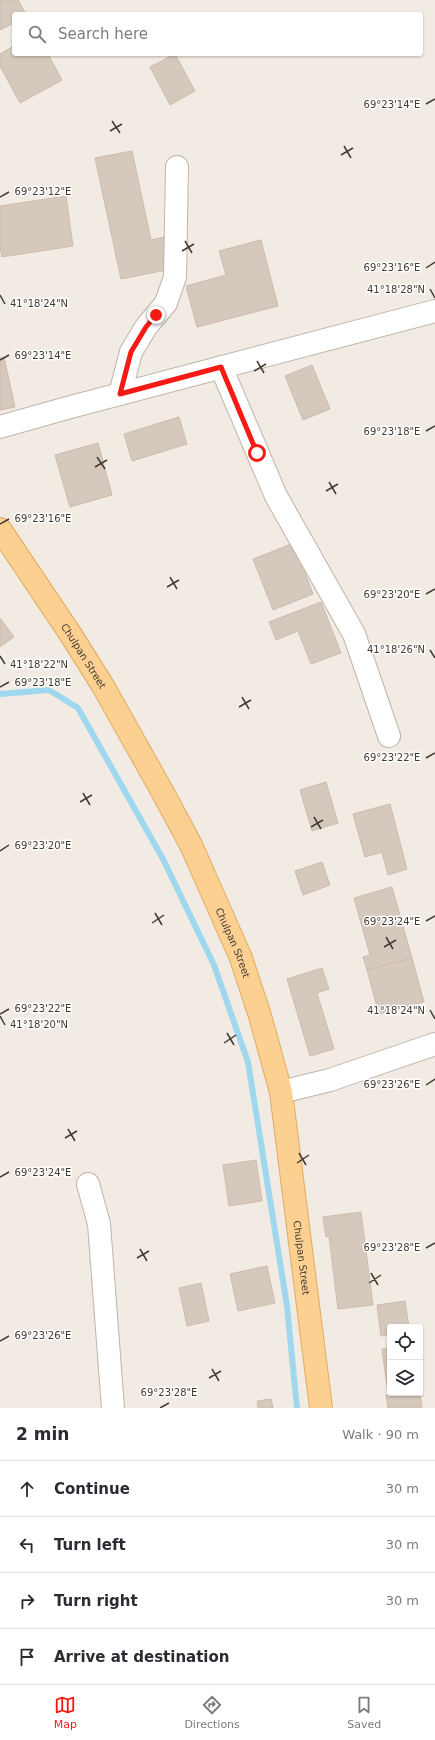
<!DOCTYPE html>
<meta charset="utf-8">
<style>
:root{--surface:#fff;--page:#f2f2f3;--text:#2b2b33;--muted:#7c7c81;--line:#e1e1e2;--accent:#f61a15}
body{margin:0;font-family:"DejaVu Sans",sans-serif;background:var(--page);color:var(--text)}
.controls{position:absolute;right:12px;bottom:12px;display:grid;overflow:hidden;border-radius:4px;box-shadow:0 1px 3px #0004}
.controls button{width:36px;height:36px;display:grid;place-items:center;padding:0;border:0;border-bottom:1px solid var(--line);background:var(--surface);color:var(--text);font:20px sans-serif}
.stop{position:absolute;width:12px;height:12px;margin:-9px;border:3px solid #f61a15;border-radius:50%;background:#fff}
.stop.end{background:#f61a15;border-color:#fff;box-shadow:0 1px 4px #0008}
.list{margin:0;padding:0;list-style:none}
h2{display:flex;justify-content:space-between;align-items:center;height:52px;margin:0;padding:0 16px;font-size:17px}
h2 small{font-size:13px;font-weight:400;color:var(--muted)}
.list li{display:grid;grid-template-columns:26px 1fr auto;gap:12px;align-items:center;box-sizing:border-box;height:56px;padding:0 16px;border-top:1px solid var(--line)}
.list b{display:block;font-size:15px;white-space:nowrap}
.list em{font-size:13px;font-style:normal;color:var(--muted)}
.icon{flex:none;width:22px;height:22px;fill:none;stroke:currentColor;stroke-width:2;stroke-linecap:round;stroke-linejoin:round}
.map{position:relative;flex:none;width:435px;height:1408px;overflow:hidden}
.search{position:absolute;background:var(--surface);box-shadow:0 1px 3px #0004;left:12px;right:12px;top:12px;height:44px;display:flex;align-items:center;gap:10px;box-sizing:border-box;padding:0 14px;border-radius:4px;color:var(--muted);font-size:15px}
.sheet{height:276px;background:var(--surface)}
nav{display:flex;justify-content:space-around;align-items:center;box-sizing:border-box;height:56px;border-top:1px solid var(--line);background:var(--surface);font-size:11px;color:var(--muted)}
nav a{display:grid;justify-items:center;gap:2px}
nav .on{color:var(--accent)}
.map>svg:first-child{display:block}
</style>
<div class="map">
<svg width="435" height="1408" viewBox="0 0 435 1408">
<rect width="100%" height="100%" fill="#f1ebe3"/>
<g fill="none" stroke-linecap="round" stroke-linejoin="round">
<path stroke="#9fd8ee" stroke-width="6" d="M0 694 49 690 78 708 163 859 214 965 248 1062 287 1306 297 1408"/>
</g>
<g fill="#d5c8bc" stroke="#cdbcac">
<path d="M0 0H18L26 14H14V23L0 30Z"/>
<path d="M14 46V54H48L62 80 20 103 0 66V54Z"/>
<path d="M175 54 195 91 170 105 150 67Z"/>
<path d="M132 151 151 240 165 237 171 269 121 279 95 158Z"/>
<path d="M66 196 73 246 2 257 0 247V206Z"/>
<path d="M261 240 278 306 197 327 186 286 226 275 219 251Z"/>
<path d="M4 357 15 407 0 410V358Z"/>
<path d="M312 365 330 409 303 420 285 376Z"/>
<path d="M179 417 187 444 132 461 124 434Z"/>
<path d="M98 443 112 495 70 507 55 455Z"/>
<path d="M294 543 313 594 273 610 253 559Z"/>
<path d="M321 602 341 653 311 664 298 631 276 640 269 622Z"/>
<path d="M0 618 14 637 0 647Z"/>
<path d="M326 782 338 823 312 831 300 790Z"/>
<path d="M390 804 407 869 388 875 382 852 365 857 353 814Z"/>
<path d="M322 862 330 885 303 895 295 871Z"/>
<path d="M392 887 412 958 367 970 363 957 370 955 354 898Z"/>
<path d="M412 958 424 1002 379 1014 367 970Z"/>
<path d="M322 968 329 989 317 993 334 1049 310 1056 287 979Z"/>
<path d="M256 1160 262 1201 229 1206 223 1165Z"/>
<path d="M361 1212 373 1305 338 1309 329 1236 326 1237 323 1217Z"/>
<path d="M267 1266 275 1303 238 1311 230 1274Z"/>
<path d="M201 1283 209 1321 187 1326 179 1288Z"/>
<path d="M405 1301 409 1327H390V1335L381 1336 377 1305Z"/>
<path d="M390 1348V1386H387L382 1349Z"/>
<path d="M396 1393H420L422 1408H388L386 1395Z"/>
<path d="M271 1399 273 1408H258L257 1401Z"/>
</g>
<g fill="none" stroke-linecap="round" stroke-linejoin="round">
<defs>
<g id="minor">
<path d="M221 367 276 496 354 634 389 736"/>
<path d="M120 394 131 352 146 327 166 303 175 277 177 167"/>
<path d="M0 427 67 408 435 311"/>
<path d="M281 1092 330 1080 435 1044"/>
<path d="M88 1184 99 1224 113 1408"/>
</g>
<g id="major">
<path id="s1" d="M0 529 71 635 103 686 162 791 191 845 241 958 260 1016 281 1092 321 1408"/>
</g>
</defs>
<use href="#minor" stroke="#bfb4a9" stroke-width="24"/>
<use href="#major" stroke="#e1aa61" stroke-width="24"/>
<use href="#minor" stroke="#fff" stroke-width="22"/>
<use href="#major" stroke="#fcd091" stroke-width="22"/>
</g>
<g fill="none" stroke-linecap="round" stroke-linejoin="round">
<path stroke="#f61a15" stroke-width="5" d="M156 315 146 327 131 352 120 394 221 367 257 453"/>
</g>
<path fill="none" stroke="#433b33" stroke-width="1.5" d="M426 104 435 99M112 121 120 133M110 131 122 124M344 146 351 158M341 155 353 148M0 197 9 192M185 241 192 253M182 251 194 244M426 268 435 262M430 289 435 298M0 295 5 304M0 360 9 355M257 361 264 373M254 371 266 364M426 431 435 426M97 457 105 469M95 467 107 460M329 482 336 494M326 491 338 484M0 524 9 519M170 577 177 589M167 587 179 580M426 594 435 589M430 650 435 658M0 656 5 664M0 687 9 682M242 697 249 709M239 707 251 700M426 758 435 753M83 793 90 805M80 802 92 795M314 817 321 829M311 827 323 820M0 851 9 845M155 913 162 925M426 921 435 916M152 923 164 915M386 937 393 949M384 947 396 940M430 1010 435 1019M0 1014 9 1009M0 1016 5 1025M227 1033 234 1045M224 1043 236 1035M426 1085 435 1079M68 1129 75 1141M65 1138 77 1131M299 1153 306 1165M297 1163 309 1155M0 1177 9 1172M426 1248 435 1243M140 1249 147 1261M137 1258 149 1251M371 1273 378 1285M369 1283 381 1275M0 1341 9 1336M212 1369 219 1381M209 1378 221 1371M160 1408 169 1403"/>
<g text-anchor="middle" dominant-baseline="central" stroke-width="3" stroke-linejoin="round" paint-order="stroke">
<g font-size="10" fill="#433b33" stroke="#fff">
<text stroke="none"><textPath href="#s1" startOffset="152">Chulpan Street</textPath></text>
<text stroke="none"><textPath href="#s1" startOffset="476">Chulpan Street</textPath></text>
<text stroke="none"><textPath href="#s1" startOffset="800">Chulpan Street</textPath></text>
</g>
</g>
<g font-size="10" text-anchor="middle" fill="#433b33" stroke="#fff" stroke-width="3" stroke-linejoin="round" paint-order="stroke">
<text x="392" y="108">69°23'14"E</text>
<text x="43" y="195">69°23'12"E</text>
<text x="392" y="271">69°23'16"E</text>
<text x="396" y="293">41°18'28"N</text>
<text x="39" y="307">41°18'24"N</text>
<text x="43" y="359">69°23'14"E</text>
<text x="392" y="435">69°23'18"E</text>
<text x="43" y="522">69°23'16"E</text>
<text x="392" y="598">69°23'20"E</text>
<text x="396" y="653">41°18'26"N</text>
<text x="39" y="668">41°18'22"N</text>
<text x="43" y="686">69°23'18"E</text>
<text x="392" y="761">69°23'22"E</text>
<text x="43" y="849">69°23'20"E</text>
<text x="392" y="925">69°23'24"E</text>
<text x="43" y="1012">69°23'22"E</text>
<text x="396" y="1014">41°18'24"N</text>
<text x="39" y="1028">41°18'20"N</text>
<text x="392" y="1088">69°23'26"E</text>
<text x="43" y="1176">69°23'24"E</text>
<text x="392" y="1251">69°23'28"E</text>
<text x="43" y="1339">69°23'26"E</text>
<text x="169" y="1396">69°23'28"E</text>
</g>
</svg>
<div class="controls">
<button><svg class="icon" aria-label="locate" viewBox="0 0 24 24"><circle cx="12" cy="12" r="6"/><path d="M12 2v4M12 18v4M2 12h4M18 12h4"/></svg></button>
<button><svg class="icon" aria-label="layers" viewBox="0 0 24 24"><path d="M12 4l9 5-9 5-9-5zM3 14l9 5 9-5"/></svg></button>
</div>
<div class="stop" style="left:257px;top:453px"></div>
<div class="stop end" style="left:156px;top:315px"></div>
<div class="search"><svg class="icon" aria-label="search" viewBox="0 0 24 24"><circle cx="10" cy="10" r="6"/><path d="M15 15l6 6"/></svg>Search here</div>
</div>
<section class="sheet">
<h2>2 min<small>Walk · 90 m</small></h2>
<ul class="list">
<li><svg class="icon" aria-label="ahead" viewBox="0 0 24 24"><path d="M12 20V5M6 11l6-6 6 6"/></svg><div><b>Continue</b></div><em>30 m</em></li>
<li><svg class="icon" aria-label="left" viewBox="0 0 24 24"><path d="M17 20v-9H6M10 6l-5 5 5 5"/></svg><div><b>Turn left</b></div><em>30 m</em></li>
<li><svg class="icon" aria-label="right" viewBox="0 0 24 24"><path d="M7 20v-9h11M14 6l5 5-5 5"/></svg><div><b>Turn right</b></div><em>30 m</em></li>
<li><svg class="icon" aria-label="arrive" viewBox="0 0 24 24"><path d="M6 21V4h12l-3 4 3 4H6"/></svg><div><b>Arrive at destination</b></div></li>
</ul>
</section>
<nav>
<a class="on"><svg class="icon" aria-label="map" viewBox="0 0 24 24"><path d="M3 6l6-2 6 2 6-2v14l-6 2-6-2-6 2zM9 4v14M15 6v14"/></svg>Map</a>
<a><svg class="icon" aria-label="directions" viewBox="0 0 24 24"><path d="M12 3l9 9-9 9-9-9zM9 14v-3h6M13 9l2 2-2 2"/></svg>Directions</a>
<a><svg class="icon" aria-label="saved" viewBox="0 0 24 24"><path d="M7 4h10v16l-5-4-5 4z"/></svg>Saved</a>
</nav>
